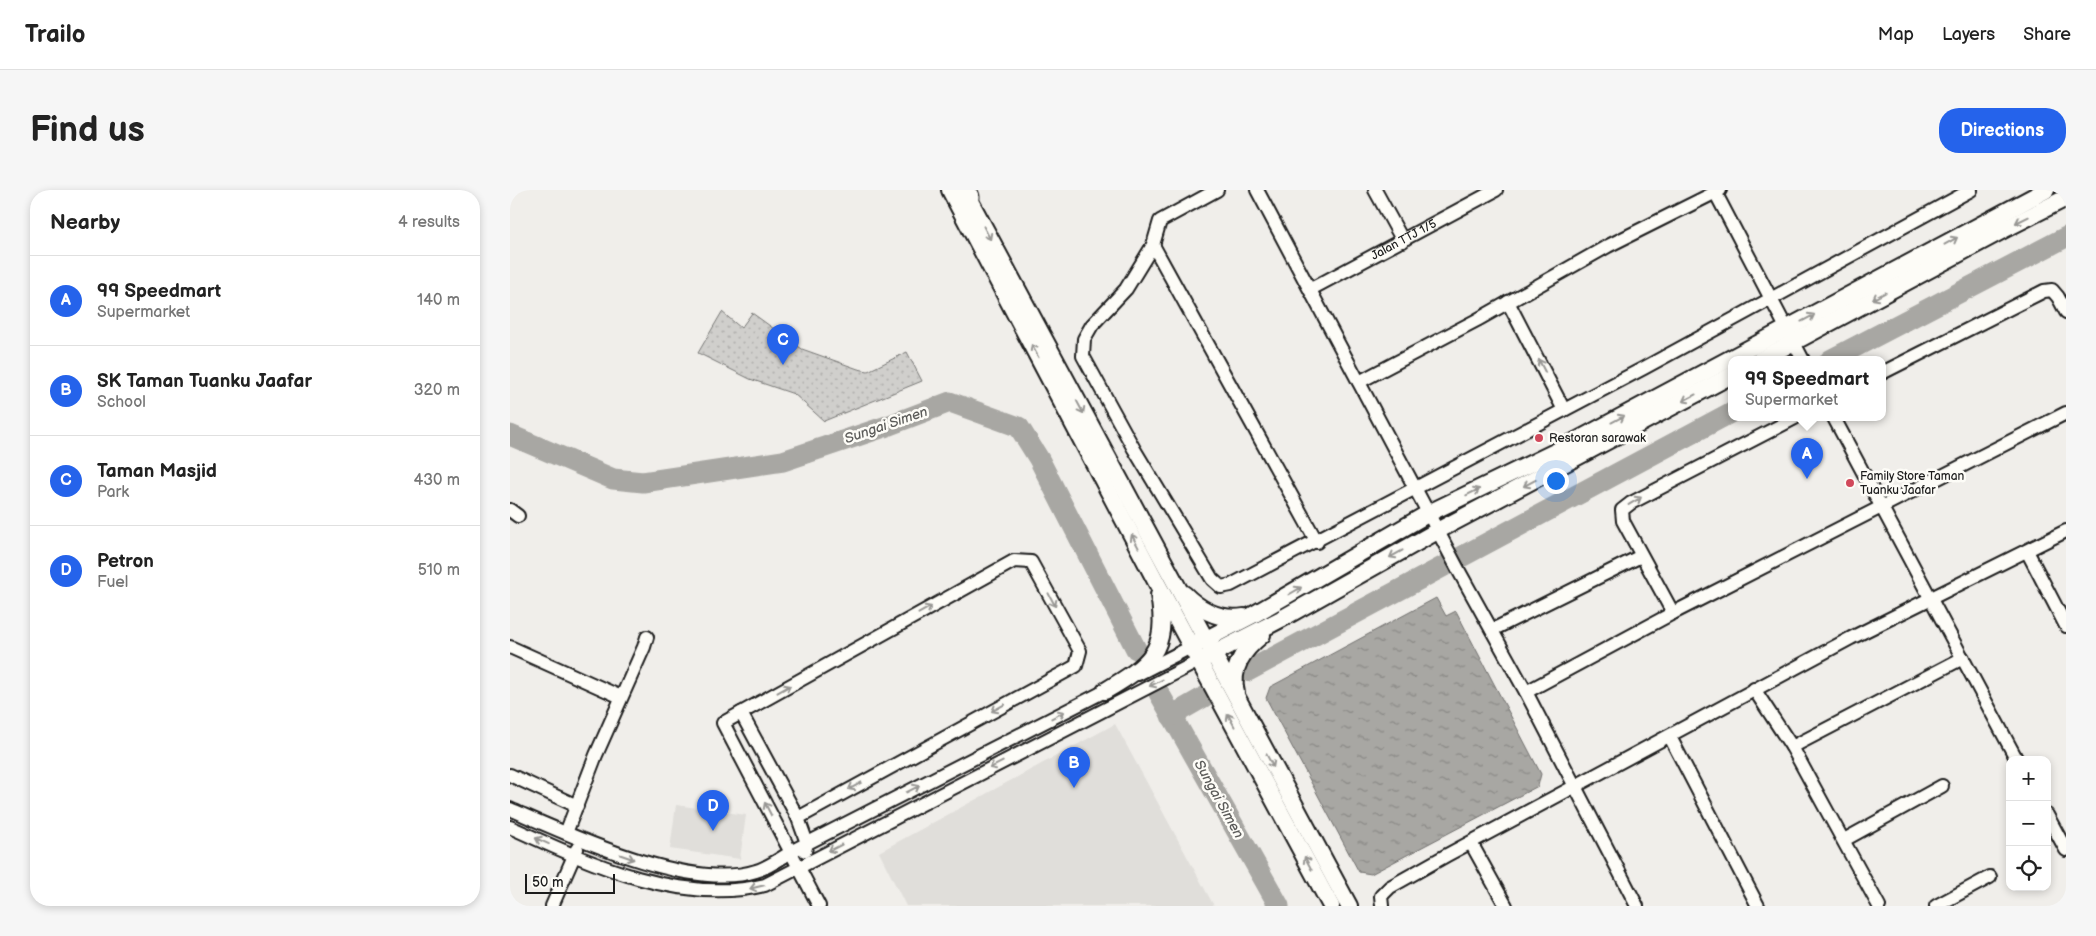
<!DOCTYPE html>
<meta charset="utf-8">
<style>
:root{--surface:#fff;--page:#f6f6f6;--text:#222;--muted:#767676;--line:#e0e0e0;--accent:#2563eb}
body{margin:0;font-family:"Balsamiq Sans",sans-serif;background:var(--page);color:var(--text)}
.controls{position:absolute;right:15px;bottom:15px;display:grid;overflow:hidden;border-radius:10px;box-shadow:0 2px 8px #0003}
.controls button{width:45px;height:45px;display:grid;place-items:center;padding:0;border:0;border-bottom:1px solid var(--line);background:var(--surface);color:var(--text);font:25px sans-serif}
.scale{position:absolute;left:15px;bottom:12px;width:90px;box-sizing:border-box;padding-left:5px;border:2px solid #1c1c1c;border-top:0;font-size:14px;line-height:18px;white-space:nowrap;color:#1c1c1c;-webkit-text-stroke:4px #fdfcf7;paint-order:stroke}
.you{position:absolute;left:1045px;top:290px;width:18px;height:18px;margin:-12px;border:4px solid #fff;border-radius:50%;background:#1a73e8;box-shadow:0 0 0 8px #1a73e833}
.badge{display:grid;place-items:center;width:32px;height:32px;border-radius:50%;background:var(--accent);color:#fff;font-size:16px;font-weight:700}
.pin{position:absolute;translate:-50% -41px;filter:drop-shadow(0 1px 2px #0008)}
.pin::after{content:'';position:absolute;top:26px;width:18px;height:15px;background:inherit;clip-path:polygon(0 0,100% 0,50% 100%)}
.popup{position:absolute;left:1218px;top:166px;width:158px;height:65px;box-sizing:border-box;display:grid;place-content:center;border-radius:10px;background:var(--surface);filter:drop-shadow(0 1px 4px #0005);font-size:16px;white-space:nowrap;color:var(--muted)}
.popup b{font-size:19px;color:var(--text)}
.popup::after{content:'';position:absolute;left:50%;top:100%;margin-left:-10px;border:10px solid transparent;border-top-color:var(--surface)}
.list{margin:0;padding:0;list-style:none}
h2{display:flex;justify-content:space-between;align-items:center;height:65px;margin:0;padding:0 20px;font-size:21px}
h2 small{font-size:16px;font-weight:400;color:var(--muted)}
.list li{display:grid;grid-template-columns:32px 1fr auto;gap:15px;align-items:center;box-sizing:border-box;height:90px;padding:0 20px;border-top:1px solid var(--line)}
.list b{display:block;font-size:19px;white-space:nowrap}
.list p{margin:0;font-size:16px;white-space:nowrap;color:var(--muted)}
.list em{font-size:16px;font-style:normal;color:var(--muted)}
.icon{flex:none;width:28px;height:28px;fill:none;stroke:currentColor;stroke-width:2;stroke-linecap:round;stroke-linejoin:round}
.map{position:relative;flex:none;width:1556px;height:716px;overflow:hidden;border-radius:20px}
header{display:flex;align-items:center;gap:30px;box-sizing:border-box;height:70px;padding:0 25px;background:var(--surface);border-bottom:1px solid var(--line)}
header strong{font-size:24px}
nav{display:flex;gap:28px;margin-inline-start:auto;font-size:18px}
.intro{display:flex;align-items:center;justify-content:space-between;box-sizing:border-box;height:120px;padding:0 30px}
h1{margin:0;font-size:35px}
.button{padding:12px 22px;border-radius:20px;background:var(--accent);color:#fff;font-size:18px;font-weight:700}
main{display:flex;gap:30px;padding:0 30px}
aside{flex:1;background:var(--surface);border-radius:20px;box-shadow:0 2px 8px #0003}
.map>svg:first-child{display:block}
</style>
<header>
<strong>Trailo</strong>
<nav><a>Map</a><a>Layers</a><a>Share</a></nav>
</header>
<div class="intro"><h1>Find us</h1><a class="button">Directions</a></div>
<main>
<aside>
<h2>Nearby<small>4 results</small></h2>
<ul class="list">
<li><span class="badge">A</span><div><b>99 Speedmart</b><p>Supermarket</p></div><em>140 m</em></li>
<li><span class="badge">B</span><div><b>SK Taman Tuanku Jaafar</b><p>School</p></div><em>320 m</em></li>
<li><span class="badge">C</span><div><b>Taman Masjid</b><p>Park</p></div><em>430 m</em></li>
<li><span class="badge">D</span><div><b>Petron</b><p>Fuel</p></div><em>510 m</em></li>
</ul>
</aside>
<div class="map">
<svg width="1556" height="716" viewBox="0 0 1556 716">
<defs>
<pattern id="park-dots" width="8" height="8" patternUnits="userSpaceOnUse" patternTransform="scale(1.25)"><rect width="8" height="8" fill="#d0cfcc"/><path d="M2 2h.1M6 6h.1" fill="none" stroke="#b2b1af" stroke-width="1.8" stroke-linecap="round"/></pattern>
<pattern id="water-ripples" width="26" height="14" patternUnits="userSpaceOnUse" patternTransform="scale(1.25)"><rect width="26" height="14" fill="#a8a7a3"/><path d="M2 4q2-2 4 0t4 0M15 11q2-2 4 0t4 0" fill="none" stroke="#888784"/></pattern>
</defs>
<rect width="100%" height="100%" fill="#f0eeea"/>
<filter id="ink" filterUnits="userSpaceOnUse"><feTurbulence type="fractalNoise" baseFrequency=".02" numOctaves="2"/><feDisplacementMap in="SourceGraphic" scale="10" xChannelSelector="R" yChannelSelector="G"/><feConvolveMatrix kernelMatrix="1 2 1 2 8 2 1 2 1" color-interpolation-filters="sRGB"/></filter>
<g filter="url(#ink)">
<g fill="#e0deda">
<path d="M605 534 704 716H396L369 662Z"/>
<path d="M166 615 236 625 230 669 160 659Z"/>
</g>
<path fill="url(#park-dots)" stroke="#767674" d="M212 122 231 138 242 123 292 159 348 179 358 181 397 162 412 191 314 231 284 204 240 189 188 163Z"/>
<path fill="url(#water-ripples)" stroke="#706f6d" d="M926 408 936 426 946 421 1031 584 1028 596 861 684 849 682 756 508 760 497Z"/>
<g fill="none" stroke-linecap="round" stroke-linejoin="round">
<g stroke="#a8a7a3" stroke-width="21">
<path d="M1320 170 1556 47"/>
<path d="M0 245 103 289 133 292 273 271 377 236 440 212 509 237 529 269 626 459"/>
<path d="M738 481 1222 222"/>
<path d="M649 503 769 716"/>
<path d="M661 526 694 507"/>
</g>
<defs>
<g id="minor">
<path d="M707 0 650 31 643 55 616 99 582 135 574 149 573 166 624 259 702 389 711 397 721 395 1134 178 1461 0"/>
<path d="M747 0 950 383 1016 502 1127 716"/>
<path d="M865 0 893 51"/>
<path d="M1204 0 1293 170"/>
<path d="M643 55 807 352"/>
<path id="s1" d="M801 99 986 0"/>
<path d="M998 112 1054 220"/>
<path d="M1372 183 1534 101 1542 100 1548 107 1556 122"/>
<path d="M849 192 967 130 1098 56 1210 0"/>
<path d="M1324 228 1507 570"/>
<path d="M0 320 8 326"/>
<path d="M1517 361 1556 436"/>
<path d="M1163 423 1113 331 1112 320 1121 313 1285 228"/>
<path d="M982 440 1131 366"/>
<path d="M0 457 111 507"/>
<path d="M628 484 681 457"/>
<path d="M1244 499 1282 557 1369 716"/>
<path d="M1016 502 1163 423 1556 223"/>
<path d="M231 523 288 628 297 653 295 661"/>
<path d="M1160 547 1248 716"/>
<path d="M1282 557 1453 468"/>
<path d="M0 585 67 616"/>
<path d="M0 619C62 646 180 702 246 681 260 677 274 666 286 659L601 498"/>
<path d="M1537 625 1556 660"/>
<path d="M288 628 566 476 570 461 521 372 504 371 213 533 309 716"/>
<path d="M0 637C77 672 169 716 255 695L689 471"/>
<path d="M56 643 86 565 134 457 137 447"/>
<path d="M1334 650 1432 596"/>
<path d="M961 653 996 716"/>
<path d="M42 716 67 659"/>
<path d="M872 716 871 706 880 697 937 665 1341 448 1556 341"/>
<path d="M1426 716 1480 687"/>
</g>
<g id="tertiary">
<path d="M440 0 648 395 821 716"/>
<path d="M454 0 839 716"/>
<path d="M1250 170 1495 39 1556 8"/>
<path d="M674 404C691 421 710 431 734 427"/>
<path d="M681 457 743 425 919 323 1047 261 1536 0"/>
<path d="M693 469 771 429 929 340 1222 185"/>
<path d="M595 501C640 474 659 461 649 405"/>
<path d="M726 503C720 478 733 460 752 445"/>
</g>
<path id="trunk" d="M455 0 458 7"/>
</defs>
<use href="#minor" stroke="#1c1c1c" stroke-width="16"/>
<use href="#tertiary" stroke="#1c1c1c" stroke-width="20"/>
<use href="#trunk" stroke="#1c1c1c" stroke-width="25"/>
<use href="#minor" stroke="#fdfcf7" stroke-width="12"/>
<use href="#tertiary" stroke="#fdfcf7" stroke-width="16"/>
<use href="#trunk" stroke="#fdfcf7" stroke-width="21"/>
</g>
<defs><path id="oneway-shaft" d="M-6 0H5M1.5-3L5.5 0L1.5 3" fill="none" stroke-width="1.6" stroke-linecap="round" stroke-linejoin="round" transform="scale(1.25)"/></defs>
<g stroke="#989794">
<use href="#oneway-shaft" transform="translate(1512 30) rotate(154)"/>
<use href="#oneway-shaft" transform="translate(477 43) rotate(62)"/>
<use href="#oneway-shaft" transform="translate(1441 51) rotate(-29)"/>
<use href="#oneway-shaft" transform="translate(1369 106) rotate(152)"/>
<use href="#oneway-shaft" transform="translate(1298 128) rotate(-28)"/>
<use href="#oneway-shaft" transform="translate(525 161) rotate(-118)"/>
<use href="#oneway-shaft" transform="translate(1032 176) rotate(-117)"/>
<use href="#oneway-shaft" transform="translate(1179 208) rotate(152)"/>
<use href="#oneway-shaft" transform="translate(570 217) rotate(62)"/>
<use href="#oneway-shaft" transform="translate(1108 229) rotate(-28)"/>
<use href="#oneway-shaft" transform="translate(1020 293) rotate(152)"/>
<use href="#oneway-shaft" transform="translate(963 302) rotate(-26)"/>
<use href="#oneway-shaft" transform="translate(1125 311) rotate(-31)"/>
<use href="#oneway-shaft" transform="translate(625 351) rotate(-118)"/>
<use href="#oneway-shaft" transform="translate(886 364) rotate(151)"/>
<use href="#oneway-shaft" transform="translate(785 401) rotate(-30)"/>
<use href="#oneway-shaft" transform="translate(542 410) rotate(62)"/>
<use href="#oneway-shaft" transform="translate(415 420) rotate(-29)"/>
<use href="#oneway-shaft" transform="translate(646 493) rotate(153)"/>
<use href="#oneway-shaft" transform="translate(274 499) rotate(-29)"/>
<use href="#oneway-shaft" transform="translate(488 518) rotate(151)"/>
<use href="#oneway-shaft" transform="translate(548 525) rotate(-27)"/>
<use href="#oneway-shaft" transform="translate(721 530) rotate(-118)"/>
<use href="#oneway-shaft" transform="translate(760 571) rotate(62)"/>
<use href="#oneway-shaft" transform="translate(486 575) rotate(153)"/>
<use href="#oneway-shaft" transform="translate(345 596) rotate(151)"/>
<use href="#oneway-shaft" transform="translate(403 599) rotate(-27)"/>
<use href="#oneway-shaft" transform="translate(258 619) rotate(-117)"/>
<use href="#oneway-shaft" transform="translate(32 651) rotate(-156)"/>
<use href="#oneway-shaft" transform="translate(325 658) rotate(153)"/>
<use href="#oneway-shaft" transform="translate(117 667) rotate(19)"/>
<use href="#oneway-shaft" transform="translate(798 673) rotate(-118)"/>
<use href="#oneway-shaft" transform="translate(247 697) rotate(167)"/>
</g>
</g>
<g fill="#d1495b" stroke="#fdfcf7" stroke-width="2">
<circle cx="1029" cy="248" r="5"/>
<circle cx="1340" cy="293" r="5"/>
</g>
<g text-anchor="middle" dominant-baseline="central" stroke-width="5" stroke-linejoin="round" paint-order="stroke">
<g font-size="12" fill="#1c1c1c" stroke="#fdfcf7">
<text stroke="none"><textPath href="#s1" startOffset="105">Jalan TTJ 1/5</textPath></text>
</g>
<g font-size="12" fill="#1c1c1c" stroke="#fdfcf7" text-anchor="start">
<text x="1039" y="248">Restoran sarawak</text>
<text x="1350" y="286">Family Store Taman<tspan x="1350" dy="14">Tuanku Jaafar</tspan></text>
</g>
<g font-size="14" font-style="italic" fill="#5b5b59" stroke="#fdfcf7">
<text transform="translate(376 235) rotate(-19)">Sungai Simen</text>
<text transform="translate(709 609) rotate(61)">Sungai Simen</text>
</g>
</g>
</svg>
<div class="controls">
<button>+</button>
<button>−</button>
<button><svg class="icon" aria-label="locate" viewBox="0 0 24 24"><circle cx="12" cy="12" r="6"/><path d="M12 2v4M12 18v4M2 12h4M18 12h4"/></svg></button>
</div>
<div class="scale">50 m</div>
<div class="you"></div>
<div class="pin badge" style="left:1297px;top:289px">A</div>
<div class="popup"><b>99 Speedmart</b>Supermarket</div>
<div class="pin badge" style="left:564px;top:598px">B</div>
<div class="pin badge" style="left:273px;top:175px">C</div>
<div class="pin badge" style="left:203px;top:641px">D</div>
</div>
</main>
